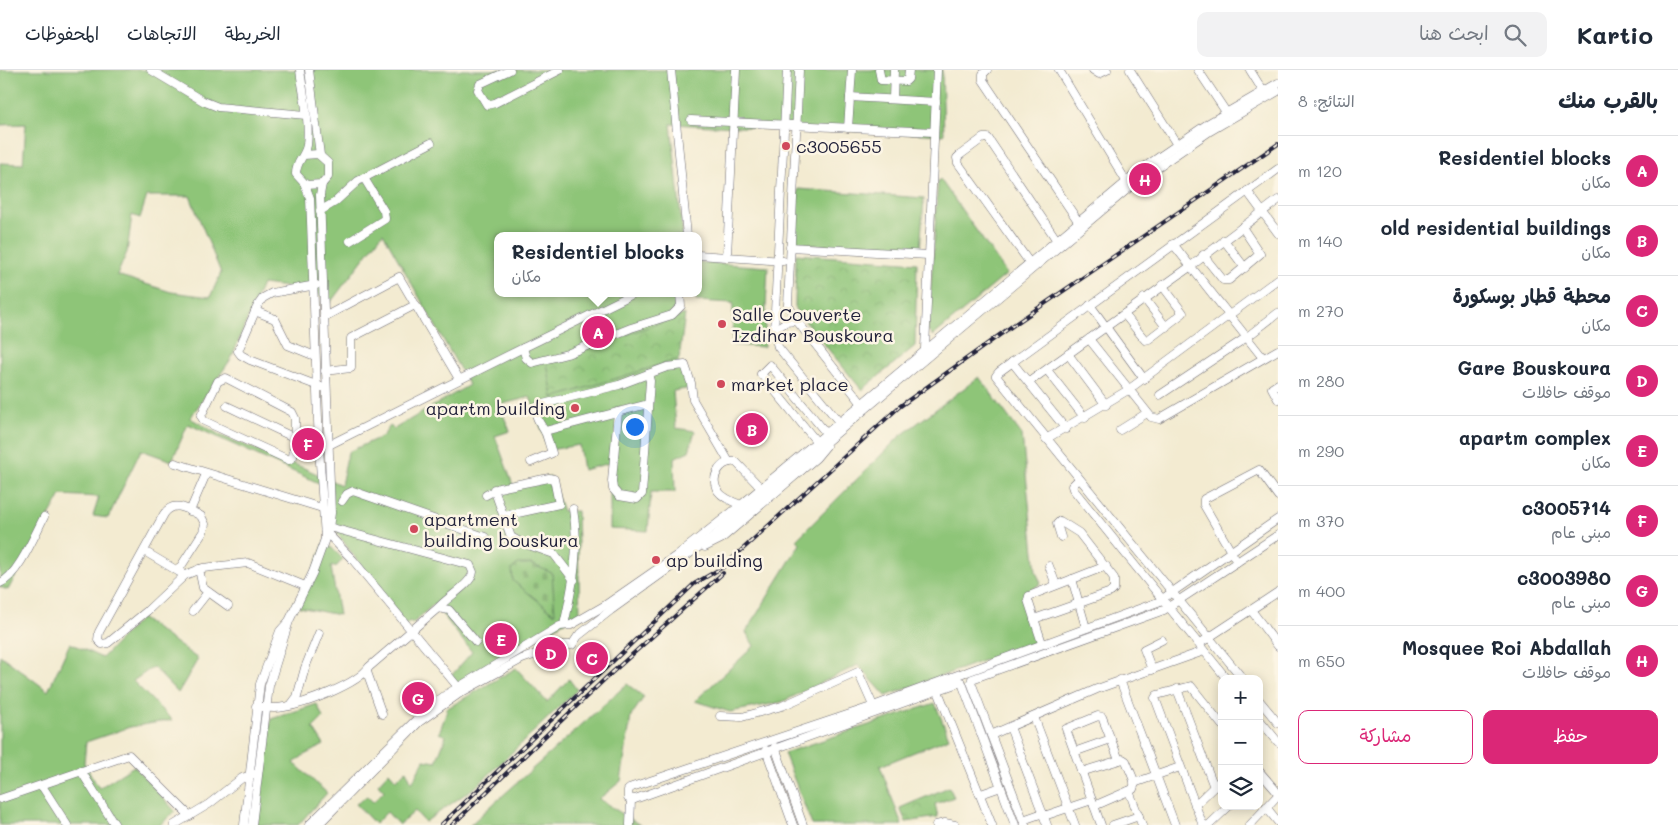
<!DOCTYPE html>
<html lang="ar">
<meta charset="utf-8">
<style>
:root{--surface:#fff;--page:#f2f2f3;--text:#1f2937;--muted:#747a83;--line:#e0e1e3;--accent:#db2777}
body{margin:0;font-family:Mali,"Playpen Sans Arabic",sans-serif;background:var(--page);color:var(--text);direction:rtl}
.controls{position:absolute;right:15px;bottom:15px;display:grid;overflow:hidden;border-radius:10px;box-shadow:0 2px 12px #0003}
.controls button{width:45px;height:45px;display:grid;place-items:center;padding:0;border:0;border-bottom:1px solid var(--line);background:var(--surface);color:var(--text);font:25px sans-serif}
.you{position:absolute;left:634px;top:356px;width:18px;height:18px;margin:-12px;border:4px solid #fff;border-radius:50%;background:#1a73e8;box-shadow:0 0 0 8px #1a73e833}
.badge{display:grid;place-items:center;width:32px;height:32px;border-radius:50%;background:var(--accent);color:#fff;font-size:16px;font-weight:700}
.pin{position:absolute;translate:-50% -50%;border:2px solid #fff;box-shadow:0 1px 5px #0006}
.popup{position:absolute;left:494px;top:162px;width:208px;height:65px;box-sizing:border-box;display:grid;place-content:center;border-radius:10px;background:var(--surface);filter:drop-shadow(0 1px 4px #0005);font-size:16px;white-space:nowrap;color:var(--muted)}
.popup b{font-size:19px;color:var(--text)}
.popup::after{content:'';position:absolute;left:50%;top:100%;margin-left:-10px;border:10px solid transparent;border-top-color:var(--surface)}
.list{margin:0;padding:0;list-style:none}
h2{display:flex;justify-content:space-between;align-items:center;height:65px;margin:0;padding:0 20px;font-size:21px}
h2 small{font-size:16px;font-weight:400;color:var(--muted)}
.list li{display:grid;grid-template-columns:32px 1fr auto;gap:15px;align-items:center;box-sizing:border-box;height:70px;padding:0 20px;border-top:1px solid var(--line)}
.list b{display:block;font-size:19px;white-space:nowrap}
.list p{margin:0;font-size:16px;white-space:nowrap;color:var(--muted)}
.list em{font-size:16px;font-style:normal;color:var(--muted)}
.actions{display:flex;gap:10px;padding:15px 20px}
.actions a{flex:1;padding:11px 0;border:1px solid var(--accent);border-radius:10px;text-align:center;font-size:18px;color:var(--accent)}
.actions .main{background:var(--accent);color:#fff}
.icon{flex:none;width:28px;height:28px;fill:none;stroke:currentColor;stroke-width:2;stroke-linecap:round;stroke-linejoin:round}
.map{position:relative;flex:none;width:1278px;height:755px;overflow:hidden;direction:ltr}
header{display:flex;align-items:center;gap:30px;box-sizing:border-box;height:70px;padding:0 25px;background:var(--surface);border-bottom:1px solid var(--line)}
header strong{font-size:24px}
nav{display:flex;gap:28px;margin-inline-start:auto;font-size:18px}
.search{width:350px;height:45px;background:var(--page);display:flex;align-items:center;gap:12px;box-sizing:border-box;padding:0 18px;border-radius:10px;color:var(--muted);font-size:19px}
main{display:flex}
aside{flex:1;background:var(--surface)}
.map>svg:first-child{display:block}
</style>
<header>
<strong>Kartio</strong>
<div class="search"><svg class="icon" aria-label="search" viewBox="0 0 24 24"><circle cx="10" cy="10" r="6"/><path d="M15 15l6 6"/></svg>ابحث هنا</div>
<nav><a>الخريطة</a><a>الاتجاهات</a><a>المحفوظات</a></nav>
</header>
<main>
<aside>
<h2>بالقرب منك<small>النتائج: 8</small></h2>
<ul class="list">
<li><span class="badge">A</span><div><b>Residentiel blocks</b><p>مكان</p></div><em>120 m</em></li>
<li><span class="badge">B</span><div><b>old residential buildings</b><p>مكان</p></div><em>140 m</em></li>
<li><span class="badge">C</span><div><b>محطة قطار بوسكورة</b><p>مكان</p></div><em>270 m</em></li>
<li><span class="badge">D</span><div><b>Gare Bouskoura</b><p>موقف حافلات</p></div><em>280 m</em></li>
<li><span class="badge">E</span><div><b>apartm complex</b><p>مكان</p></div><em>290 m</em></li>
<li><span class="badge">F</span><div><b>c3005714</b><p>مبنى عام</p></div><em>370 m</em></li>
<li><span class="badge">G</span><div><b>c3003980</b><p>مبنى عام</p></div><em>400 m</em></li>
<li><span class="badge">H</span><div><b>Mosquee Roi Abdallah</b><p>موقف حافلات</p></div><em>650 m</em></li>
</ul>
<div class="actions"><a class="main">حفظ</a><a>مشاركة</a></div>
</aside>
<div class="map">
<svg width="1278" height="755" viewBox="0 0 1278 755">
<defs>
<pattern id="cemetery-stones" width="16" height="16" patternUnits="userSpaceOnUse" patternTransform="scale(1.25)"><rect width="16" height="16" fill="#8ec578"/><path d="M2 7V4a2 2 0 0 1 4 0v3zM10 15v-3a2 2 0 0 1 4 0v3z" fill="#7aa969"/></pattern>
<pattern id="park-crowns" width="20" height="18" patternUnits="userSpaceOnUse" patternTransform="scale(1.25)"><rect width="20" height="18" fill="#8ec578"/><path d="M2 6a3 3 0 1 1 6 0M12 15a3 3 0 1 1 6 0" fill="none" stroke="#7aa969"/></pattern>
</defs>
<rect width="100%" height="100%" fill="#fcf5e5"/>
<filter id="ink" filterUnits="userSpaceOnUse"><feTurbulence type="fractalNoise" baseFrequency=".02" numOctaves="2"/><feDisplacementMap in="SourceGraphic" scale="10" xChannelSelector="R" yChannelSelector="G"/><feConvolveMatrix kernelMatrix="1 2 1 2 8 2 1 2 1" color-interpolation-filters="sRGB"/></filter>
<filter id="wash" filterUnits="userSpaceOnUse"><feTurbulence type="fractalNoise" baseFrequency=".0096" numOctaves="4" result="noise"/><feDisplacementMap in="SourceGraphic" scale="20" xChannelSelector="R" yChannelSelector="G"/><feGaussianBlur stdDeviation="1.12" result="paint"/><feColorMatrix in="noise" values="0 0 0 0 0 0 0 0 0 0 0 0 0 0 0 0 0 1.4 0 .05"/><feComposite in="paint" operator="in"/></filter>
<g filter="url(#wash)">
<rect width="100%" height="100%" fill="#f3ebd1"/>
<g fill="#8ec578" stroke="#58745a" fill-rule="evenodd">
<path d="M0 0H942L944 65C853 59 762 59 671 54L683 166H498V223H680L674 283 692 318 673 321 676 358 695 361 689 381 674 388 675 422H651L648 461 610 459V393L583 400 579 375 549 380 530 327 499 335 510 361 495 366 513 415 550 407 563 441H577L580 543 456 614 450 607 472 582 434 534 412 554 410 551 405 555 332 456V419L188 354 172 391 141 380 108 448 93 446 99 427 61 425 8 520 0 517V93L23 94 26 54 0 55ZM147 126H190L221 203 210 227 171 222 117 205 127 182 132 145 140 148ZM383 163 469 315 394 359 390 356 383 366 348 382 341 415 304 398 222 366 190 348 231 289 262 214 312 220 330 233Z"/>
<path d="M940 109 1007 204 933 266 928 261 938 111Z"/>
<path d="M798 119 924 128 920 180 793 174Z"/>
<path d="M698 192 768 197 764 277 732 275 733 233 696 231Z"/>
<path d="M979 307 1022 365 1036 502 1041 513 1024 526 1038 571 886 626 858 595 782 632 730 642 695 631 754 576 746 562 800 474 797 469 899 367Z"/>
<path d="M325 471 343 489 337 496 331 497 339 545 299 537Z"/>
<path d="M141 548 198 589 178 623 153 597 133 611 172 650 130 657 86 672 84 693 99 718 134 696 175 741 160 755H0V585L48 621 70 573 102 588Z"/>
<path d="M516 598 547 632 569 609 577 620 478 715 425 752 415 741 399 755 387 742 375 754 356 734 367 726 373 732 384 721 378 714 389 702 396 710 406 700 412 713 424 690 436 692 446 666 439 663 447 641 446 639Z"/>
<path d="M627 614 644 627 631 646 621 711 599 729 640 755H470Z"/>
<path d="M935 633 949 668 880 696 902 755H812L784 683Z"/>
<path d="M317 634 323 648 313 658 324 675 304 685 294 693 327 723 298 755H257L271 649Z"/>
</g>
<path fill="url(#cemetery-stones)" stroke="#58745a" d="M518 494H531L552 503 555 544 513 511 512 499Z"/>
<g fill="url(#park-crowns)" stroke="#58745a">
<path d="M796 184 917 193 915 276 862 320 795 239Z"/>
<path d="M685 244 679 289 553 328 547 293Z"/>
<path d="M949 717 954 727 935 734 938 747 906 752 900 738Z"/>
</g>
</g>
<g filter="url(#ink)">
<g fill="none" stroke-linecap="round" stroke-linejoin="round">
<defs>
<g id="minor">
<path d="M151 0 203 31 218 37 306 45"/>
<path d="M300 0C303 24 310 50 307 75 305 87 296 91 296 104L306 115 322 114 328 107V93L318 84 304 85"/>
<path d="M309 0 320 85"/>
<path d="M510 0 480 14 478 20 487 35 495 33 560 0"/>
<path d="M671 0 687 166"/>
<path d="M787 0 774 262 778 277 839 352"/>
<path d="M799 0 788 235 797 251 863 335"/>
<path d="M879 0 881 10 906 11 908 9 909 0"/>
<path d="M987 0 983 4V10L1078 151"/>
<path d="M1059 0 1126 111"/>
<path d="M1093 0 1099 4 1107 0"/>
<path d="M1130 0 1176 73"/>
<path d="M1198 0 1226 42"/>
<path d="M1250 0 1263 21"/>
<path d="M850 27 936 32"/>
<path d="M893 29 894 0"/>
<path d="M691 50 934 62"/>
<path d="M848 58 852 0"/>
<path d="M305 115 310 128 311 151 319 378 325 467"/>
<path d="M1247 121 1278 163"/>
<path d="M320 141 335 132 358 111 431 73"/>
<path d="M1224 170 1245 198"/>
<path d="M350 171 385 149 384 141 364 108"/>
<path d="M1173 174 1263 288"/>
<path d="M790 177 928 185"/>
<path d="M698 185 783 191"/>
<path d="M727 185 736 0"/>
<path d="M1203 185 1223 210H1229L1260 184 1242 157"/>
<path d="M1029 192 958 93 957 88 960 85 983 68H988L1056 169"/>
<path d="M316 215 272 223 263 228 258 235 238 281 241 285 250 290 321 317"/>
<path d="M635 223 523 278 526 288 532 293 567 284 631 258 672 245 681 236 680 223"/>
<path d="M1144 228 1166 257"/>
<path d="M1090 235 1144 309"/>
<path d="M255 241 275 249 288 275 315 286"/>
<path d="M1124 244 1145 270 1149 269 1183 243 1162 215"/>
<path d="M324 247 399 207 459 309"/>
<path d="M774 260 786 252 797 251"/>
<path d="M1089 269 1151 347 1159 349 1278 280"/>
<path d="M925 279 937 0"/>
<path d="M1068 284 1106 335"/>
<path d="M1012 292 1066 359"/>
<path d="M1047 300 1085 348"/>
<path d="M325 301 351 298V268L415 235"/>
<path d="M1029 312 1191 196 1278 130"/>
<path d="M1278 314 1272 318 1278 329"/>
<path d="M1160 325 1247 267 1278 243"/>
<path d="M227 336 295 368V348L292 342 226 308 218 311 201 346 204 351 289 390 293 387 295 368 319 378"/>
<path d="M618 342 612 411 613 419 619 426 637 429 642 424 650 311 648 304 667 297 685 295 691 313 693 330 729 392"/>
<path d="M1120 360 1147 343"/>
<path d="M545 361 648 334"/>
<path d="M1046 369 1128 320 1278 209"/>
<path d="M816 371 761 304 770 295 826 363"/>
<path d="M329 375 523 278"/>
<path d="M531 392 552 383C550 377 548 370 546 364 542 354 531 346 539 335L619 315 648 304"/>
<path d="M175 393 322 438"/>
<path d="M1079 409 1072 416 1073 419 1227 609"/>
<path d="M494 419 511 467 520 472 554 484 574 510"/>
<path d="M486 425 499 418 549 408 554 409 559 434 504 446"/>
<path d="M342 431 347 424 353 421 485 467"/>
<path d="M741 435C733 432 723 428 718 421 709 408 721 389 736 392L761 418"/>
<path d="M190 441 206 404"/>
<path d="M325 456 470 495 473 502C472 514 447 527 438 538"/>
<path d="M325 461 353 490 458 617"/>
<path d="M705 477 721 469 816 388 826 376"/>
<path d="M144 481 181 503"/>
<path d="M1237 492 1204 435V429L1259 400 1278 426"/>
<path d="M1049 496 1056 515"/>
<path d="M199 499 203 518 228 536"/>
<path d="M178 501 203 462 205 454 201 446C189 440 174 429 164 444L99 562 98 570 102 574 108 573 147 541 185 505 203 498 248 493 305 516"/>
<path d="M1072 509 1086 558"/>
<path d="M0 513C18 506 35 464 44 447"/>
<path d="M1251 540 1278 576"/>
<path d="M193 541 208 522"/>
<path d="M1034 549 1111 522 1114 519V508L1079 463 1060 451 1057 454 1061 467"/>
<path d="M564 555C573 515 580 480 573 439"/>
<path d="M1042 573 1028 530 1029 526 1106 496"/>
<path d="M1199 574 1278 522"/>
<path d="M1152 600 1144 579 1162 570"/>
<path d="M367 602 382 644"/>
<path d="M967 602 1158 532 1278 449"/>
<path d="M972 609 1164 540 1278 465"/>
<path d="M1243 609 996 306 999 302 1278 99"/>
<path d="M1120 610 1175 755"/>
<path d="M961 612 635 729 628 728V720L632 717 868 638 963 603"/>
<path d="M971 612 1025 755"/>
<path d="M962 613 1015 755"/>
<path d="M1177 619 1214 717"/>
<path d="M938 621 992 755"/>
<path d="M1259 630 1278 653"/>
<path d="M291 635 297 627 305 598 319 563"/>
<path d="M256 636C266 638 275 639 284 637 305 634 358 614 369 597L438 538 449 540 476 572"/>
<path d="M720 646 742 647 782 636 858 602 875 640"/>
<path d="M1034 647 1075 755"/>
<path d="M1259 649 1278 672"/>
<path d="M1010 657 1047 755"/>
<path d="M991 665 1097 619 1204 581"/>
<path d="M775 677 803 755"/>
<path d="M766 680 793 755"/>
<path d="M1074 682 1111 669"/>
<path d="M81 701 115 755"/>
<path d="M1259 701 1278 723"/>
<path d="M1081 702 1123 689 1126 691 1135 713 1133 719 1094 736"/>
<path d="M1134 713 1180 697"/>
<path d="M42 716 67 755"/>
<path d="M1129 721 1142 755"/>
<path d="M981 724 1001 717"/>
<path d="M0 729 129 685 190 746"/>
<path d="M1195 735 1222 709"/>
<path d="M1266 737 1278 752"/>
<path d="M1044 746 1092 730"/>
<path d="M1023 750 1043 743"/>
<path d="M174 755 209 734 242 708 254 704"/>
<path d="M244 755 260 614 280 561 289 551"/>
<path d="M252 755 269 616 289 551 313 502 329 458 331 443 320 125 322 114"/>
<path d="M309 755 428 638 447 624 560 556 571 555 604 536 676 486 741 435 1143 98 1209 53 1278 13"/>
<path d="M318 755 419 652 460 623 522 589 562 575H572L578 566 611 540 714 466 1136 112 1210 61 1278 21"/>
<path d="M630 755 631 730"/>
<path d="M936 755 945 753 955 755"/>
<path d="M1101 755 1066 659 1098 646 1102 647 1119 690"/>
<path d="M1113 755 1139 746"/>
<path d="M1205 755 1202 753 1155 628 1157 625 1191 616 1222 655"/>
<path d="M1209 755 1229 736"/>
<path d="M1250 755 1278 725"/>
</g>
</defs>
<use href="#minor" stroke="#6b6870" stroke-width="9"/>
<use href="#minor" stroke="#fff" stroke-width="8"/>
<defs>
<g id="rail">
<path d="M441 755 694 514 723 497 899 337 1015 254 1278 74"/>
<path d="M452 755 606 608 723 503"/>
</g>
</defs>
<use href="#rail" stroke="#22223b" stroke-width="4"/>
<use href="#rail" stroke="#fcf5e5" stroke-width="2" stroke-dasharray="5.5" stroke-linecap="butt"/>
</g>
</g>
<g fill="#d1495b" stroke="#fcf5e5" stroke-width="2">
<circle cx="786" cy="76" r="5"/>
<circle cx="722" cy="254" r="5"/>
<circle cx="721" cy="314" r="5"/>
<circle cx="575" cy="338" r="5"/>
<circle cx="414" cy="459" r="5"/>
<circle cx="656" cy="490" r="5"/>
</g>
<g text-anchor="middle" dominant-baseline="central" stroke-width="5" stroke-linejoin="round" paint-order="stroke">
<g font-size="18" fill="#22223b" stroke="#fcf5e5" text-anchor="start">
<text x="796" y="76">c3005655</text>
<text x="732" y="244">Salle Couverte<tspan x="732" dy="21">Izdihar Bouskoura</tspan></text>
<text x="731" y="314">market place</text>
<text x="565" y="338" text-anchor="end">apartm building</text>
<text x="424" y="449">apartment<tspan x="424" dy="21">building bouskura</tspan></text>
<text x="666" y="490">ap building</text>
</g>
</g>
</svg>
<div class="controls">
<button>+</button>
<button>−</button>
<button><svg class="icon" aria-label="layers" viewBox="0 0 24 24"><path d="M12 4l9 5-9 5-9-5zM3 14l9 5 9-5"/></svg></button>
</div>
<div class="you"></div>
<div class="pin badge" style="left:598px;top:262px">A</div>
<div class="popup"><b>Residentiel blocks</b>مكان</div>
<div class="pin badge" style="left:752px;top:359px">B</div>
<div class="pin badge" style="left:592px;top:588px">C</div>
<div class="pin badge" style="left:551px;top:583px">D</div>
<div class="pin badge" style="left:501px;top:569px">E</div>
<div class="pin badge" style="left:308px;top:374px">F</div>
<div class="pin badge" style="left:418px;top:628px">G</div>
<div class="pin badge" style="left:1145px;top:109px">H</div>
</div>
</main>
